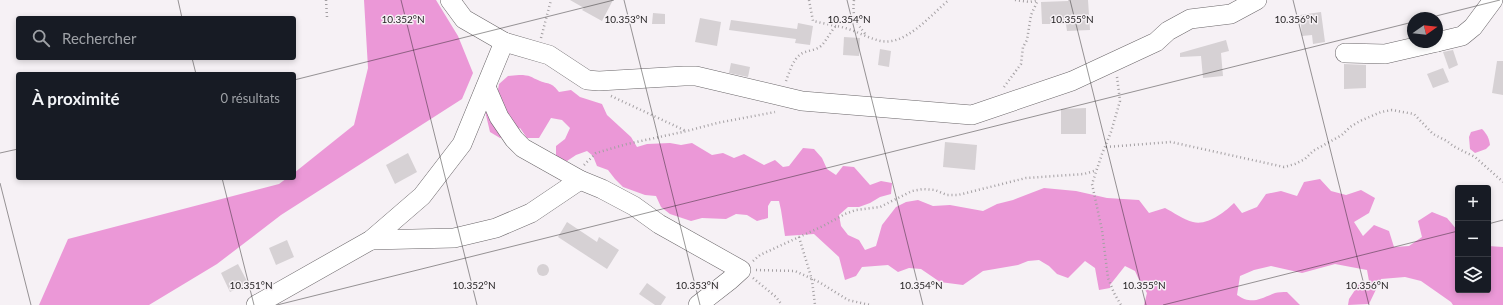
<!DOCTYPE html>
<html lang="fr">
<meta charset="utf-8">
<style>
:root{--surface:#171b24;--page:#242831;--text:#f1f3f6;--muted:#9ea1a6;--line:#363941}
body{margin:0;font-family:Lato,sans-serif;background:var(--page);color:var(--text)}
.controls{position:absolute;right:12px;bottom:12px;display:grid;overflow:hidden;border-radius:4px;box-shadow:0 2px 6px #0003}
.controls button{width:36px;height:36px;display:grid;place-items:center;padding:0;border:0;border-bottom:1px solid var(--line);background:var(--surface);color:var(--text);font:20px sans-serif}
.compass{position:absolute;left:1407px;top:12px;width:36px;height:36px;border-radius:50%;background:var(--surface);box-shadow:0 2px 6px #0003;rotate:76deg}
.list{margin:0;padding:0;list-style:none}
h2{display:flex;justify-content:space-between;align-items:center;height:52px;margin:0;padding:0 16px;font-size:17px}
h2 small{font-size:13px;font-weight:400;color:var(--muted)}
.icon{flex:none;width:22px;height:22px;fill:none;stroke:currentColor;stroke-width:2;stroke-linecap:round;stroke-linejoin:round}
.map{position:relative;flex:none;width:1503px;height:305px;overflow:hidden}
.search{position:absolute;background:var(--surface);box-shadow:0 2px 6px #0003;left:16px;top:16px;width:280px;height:44px;display:flex;align-items:center;gap:10px;box-sizing:border-box;padding:0 14px;border-radius:4px;color:var(--muted);font-size:15px}
.panel{position:absolute;background:var(--surface);box-shadow:0 2px 6px #0003;left:16px;top:72px;width:280px;height:108px;border-radius:4px}
.map>svg:first-child{display:block}
</style>
<div class="map">
<svg width="1503" height="305" viewBox="0 0 1503 305">
<rect width="100%" height="100%" fill="#f6f1f5"/>
<g fill="#eb98d7">
<path d="M364 0H436L458 36 473 73 462 99 281 215 217 264 149 305H39L68 239 279 184 287 178H294V173L354 125 368 68Z"/>
<path d="M519 75C531 75 530 77 540 81 551 85 551 82 559 92L571 90 580 97 602 104 607 115 631 137 637 147 647 144 670 143 681 145 692 143 712 155 723 153 734 158 744 154 764 165 775 160 783 167 789 166 803 148 814 149 822 158 827 169 836 175 843 166 854 167 870 185 881 181 892 183 891 194 880 197 870 203 859 207H848L839 215 841 226 848 235 859 240 865 250 876 246 882 225 896 207 906 202 918 200 933 206 950 205 983 211 997 204 1013 200 1044 188 1076 191 1107 198 1139 200 1149 213 1165 208C1173 212 1184 220 1193 222 1207 226 1225 212 1234 203L1242 213 1257 207 1266 194 1281 191 1297 196 1304 182 1320 179 1331 191 1346 195 1361 190 1375 198 1369 213 1354 222 1363 236 1374 225 1389 231 1394 247 1409 246 1422 237 1418 221 1432 212 1447 218 1458 231V290H1488V246L1503 247V305H1453L1451 302 1421 281 1405 277 1381 279 1369 304 1348 305 1349 299 1359 284 1369 281 1367 270 1335 264 1302 273 1271 266 1254 270 1240 276 1237 295C1252 305 1259 299 1275 293 1278 292 1283 292 1287 292L1300 305H1144L1147 293 1140 282 1135 271 1125 266 1110 285V288L1099 290 1095 268 1085 261 1068 278 1057 274 1049 266 1039 260 1028 261 1018 265 983 271 963 285 940 282 921 269 909 268 898 272 888 265 862 267 856 276 845 280 839 257 814 234 785 236 781 210 779 201H771L768 206V218L757 221 747 215 736 214 726 219 702 218 691 221 670 214 661 207 656 196 645 195 623 187 615 179 608 170 597 166 593 156 587 151 576 155 567 161 556 158V146L565 139 570 128 562 120 551 118 539 138H527L520 128 510 135 500 138 490 132 485 111 497 95 499 84 508 76Z"/>
<path d="M1482 129C1487 134 1489 138 1490 145L1486 149 1475 153 1470 149 1469 137 1471 132Z"/>
</g>
<g fill="#d6d1d4">
<path d="M570 0H613L602 21 582 10 584 8Z"/>
<path d="M1068 0H1088L1090 30 1067 31 1066 24H1042L1041 2 1068 1Z"/>
<path d="M1321 12 1325 42 1313 44 1312 35 1302 36 1300 15Z"/>
<path d="M653 13 665 14V24H652Z"/>
<path d="M700 18 721 22 717 46 695 42Z"/>
<path d="M731 20 797 29 798 23 813 26 810 45 795 43 796 39 729 30Z"/>
<path d="M844 37 860 38 859 56 843 55Z"/>
<path d="M1226 40 1229 51 1221 53 1223 76 1203 78 1201 56 1180 57V53Z"/>
<path d="M880 49 891 51 889 67 878 65Z"/>
<path d="M1453 50 1458 65 1449 69 1443 52Z"/>
<path d="M1497 61H1503V95L1492 93Z"/>
<path d="M731 63 750 67 748 77 729 73Z"/>
<path d="M1344 64 1366 65V88L1344 89Z"/>
<path d="M1443 68 1449 82 1433 88 1427 74Z"/>
<path d="M1086 108V134H1061V109Z"/>
<path d="M945 142 977 145 975 170 943 167Z"/>
<path d="M408 153 417 172 395 184 386 165Z"/>
<path d="M567 222 597 242 599 237 619 250 607 269 558 237Z"/>
<path d="M287 240 294 257 276 265 269 248Z"/>
<circle cx="543" cy="270" r="6"/>
<path d="M238 264 248 283 230 292 221 273Z"/>
<path d="M647 283 666 297 661 305H655L639 294Z"/>
</g>
<g fill="none" stroke-linecap="round" stroke-linejoin="round">
<defs>
<g id="minor">
<path d="M450 0 464 19 504 42 549 55 587 80 599 81 684 76H696L802 101 972 115 1072 81 1156 42 1168 31 1190 19 1231 14 1257 0"/>
<path d="M1437 42 1462 36 1473 27 1493 0"/>
<path d="M1345 53 1385 54 1437 42"/>
<path d="M486 87 499 117 514 139 523 148 580 180 602 189 634 206 659 224 741 270 730 280 698 305"/>
<path d="M371 240 454 238 496 228 531 213 580 180"/>
<path d="M256 305 371 240 422 196 462 144 504 42"/>
</g>
</defs>
<use href="#minor" stroke="#6a6669" stroke-width="20"/>
<g stroke="#a4a0a3" stroke-width="2.5" stroke-dasharray="1 3" stroke-linecap="butt">
<path d="M326 0 327 17"/>
<path d="M809 0 813 21 836 26"/>
<path d="M854 0C852 18 856 22 866 35"/>
<path d="M1015 0 1030 2 1038 0"/>
<path d="M541 38 551 0"/>
<path d="M1117 77 1120 101 1111 132 1102 154 1092 184 1102 230 1108 278 1114 293 1121 305"/>
<path d="M786 81C789 73 793 59 801 54 807 50 815 51 821 46 827 40 830 32 836 26 851 28 863 36 877 40 904 49 930 15 949 0"/>
<path d="M1004 87 1021 64 1023 47 1027 40 1031 15 1038 0"/>
<path d="M611 96 686 131"/>
<path d="M1106 147 1171 142 1284 167 1295 164 1305 159 1313 151 1342 135 1350 127 1360 121 1381 112 1392 110 1414 114 1433 134 1447 141 1453 146 1475 157 1503 182"/>
<path d="M584 165 596 153 627 144 687 131 717 123 775 112"/>
<path d="M799 237 812 280 815 305"/>
<path d="M753 261 760 255 823 226 845 214 856 210 880 207 912 191 923 189 935 190 947 195H958L1026 178 1084 174 1094 171 1096 169"/>
<path d="M756 270 795 271 819 282 848 300 870 305"/>
<path d="M753 278 776 297 782 305"/>
</g>
<use href="#minor" stroke="#fff" stroke-width="19"/>
</g>
<path fill="none" stroke="#1e1c1d" stroke-width="1" stroke-opacity="0.45" d="M178 0 182 18M401 0 477 305M624 0 700 305M847 0 923 305M1070 0 1146 305M1293 0 1369 305M1428 18 1500 0M192 58 196 74M294 80 614 0M0 153 18 149M222 178 254 305M0 183 31 305M1488 224 1503 220M277 305 1413 22M1163 305 1458 231"/>
<g font-size="10" text-anchor="middle" fill="#1e1c1d" stroke="#f6f1f5" stroke-width="3" stroke-linejoin="round" paint-order="stroke">
<text x="1072" y="23">10.355°N</text>
<text x="1296" y="23">10.356°N</text>
<text x="403" y="23">10.352°N</text>
<text x="626" y="23">10.353°N</text>
<text x="849" y="23">10.354°N</text>
<text x="251" y="289">10.351°N</text>
<text x="474" y="289">10.352°N</text>
<text x="697" y="289">10.353°N</text>
<text x="921" y="289">10.354°N</text>
<text x="1144" y="289">10.355°N</text>
<text x="1367" y="289">10.356°N</text>
</g>
</svg>
<div class="controls">
<button>+</button>
<button>−</button>
<button><svg class="icon" aria-label="layers" viewBox="0 0 24 24"><path d="M12 4l9 5-9 5-9-5zM3 14l9 5 9-5"/></svg></button>
</div>
<svg class="compass" viewBox="-18 -18 36 36"><path d="M0-13l5 13h-10z" fill="#e53935"/><path d="M0 13l5-13h-10z" fill="#9ea1a6"/></svg>
<div class="search"><svg class="icon" aria-label="search" viewBox="0 0 24 24"><circle cx="10" cy="10" r="6"/><path d="M15 15l6 6"/></svg>Rechercher</div>
<section class="panel">
<h2>À proximité<small>0 résultats</small></h2>
<ul class="list">
</ul>
</section>
</div>
